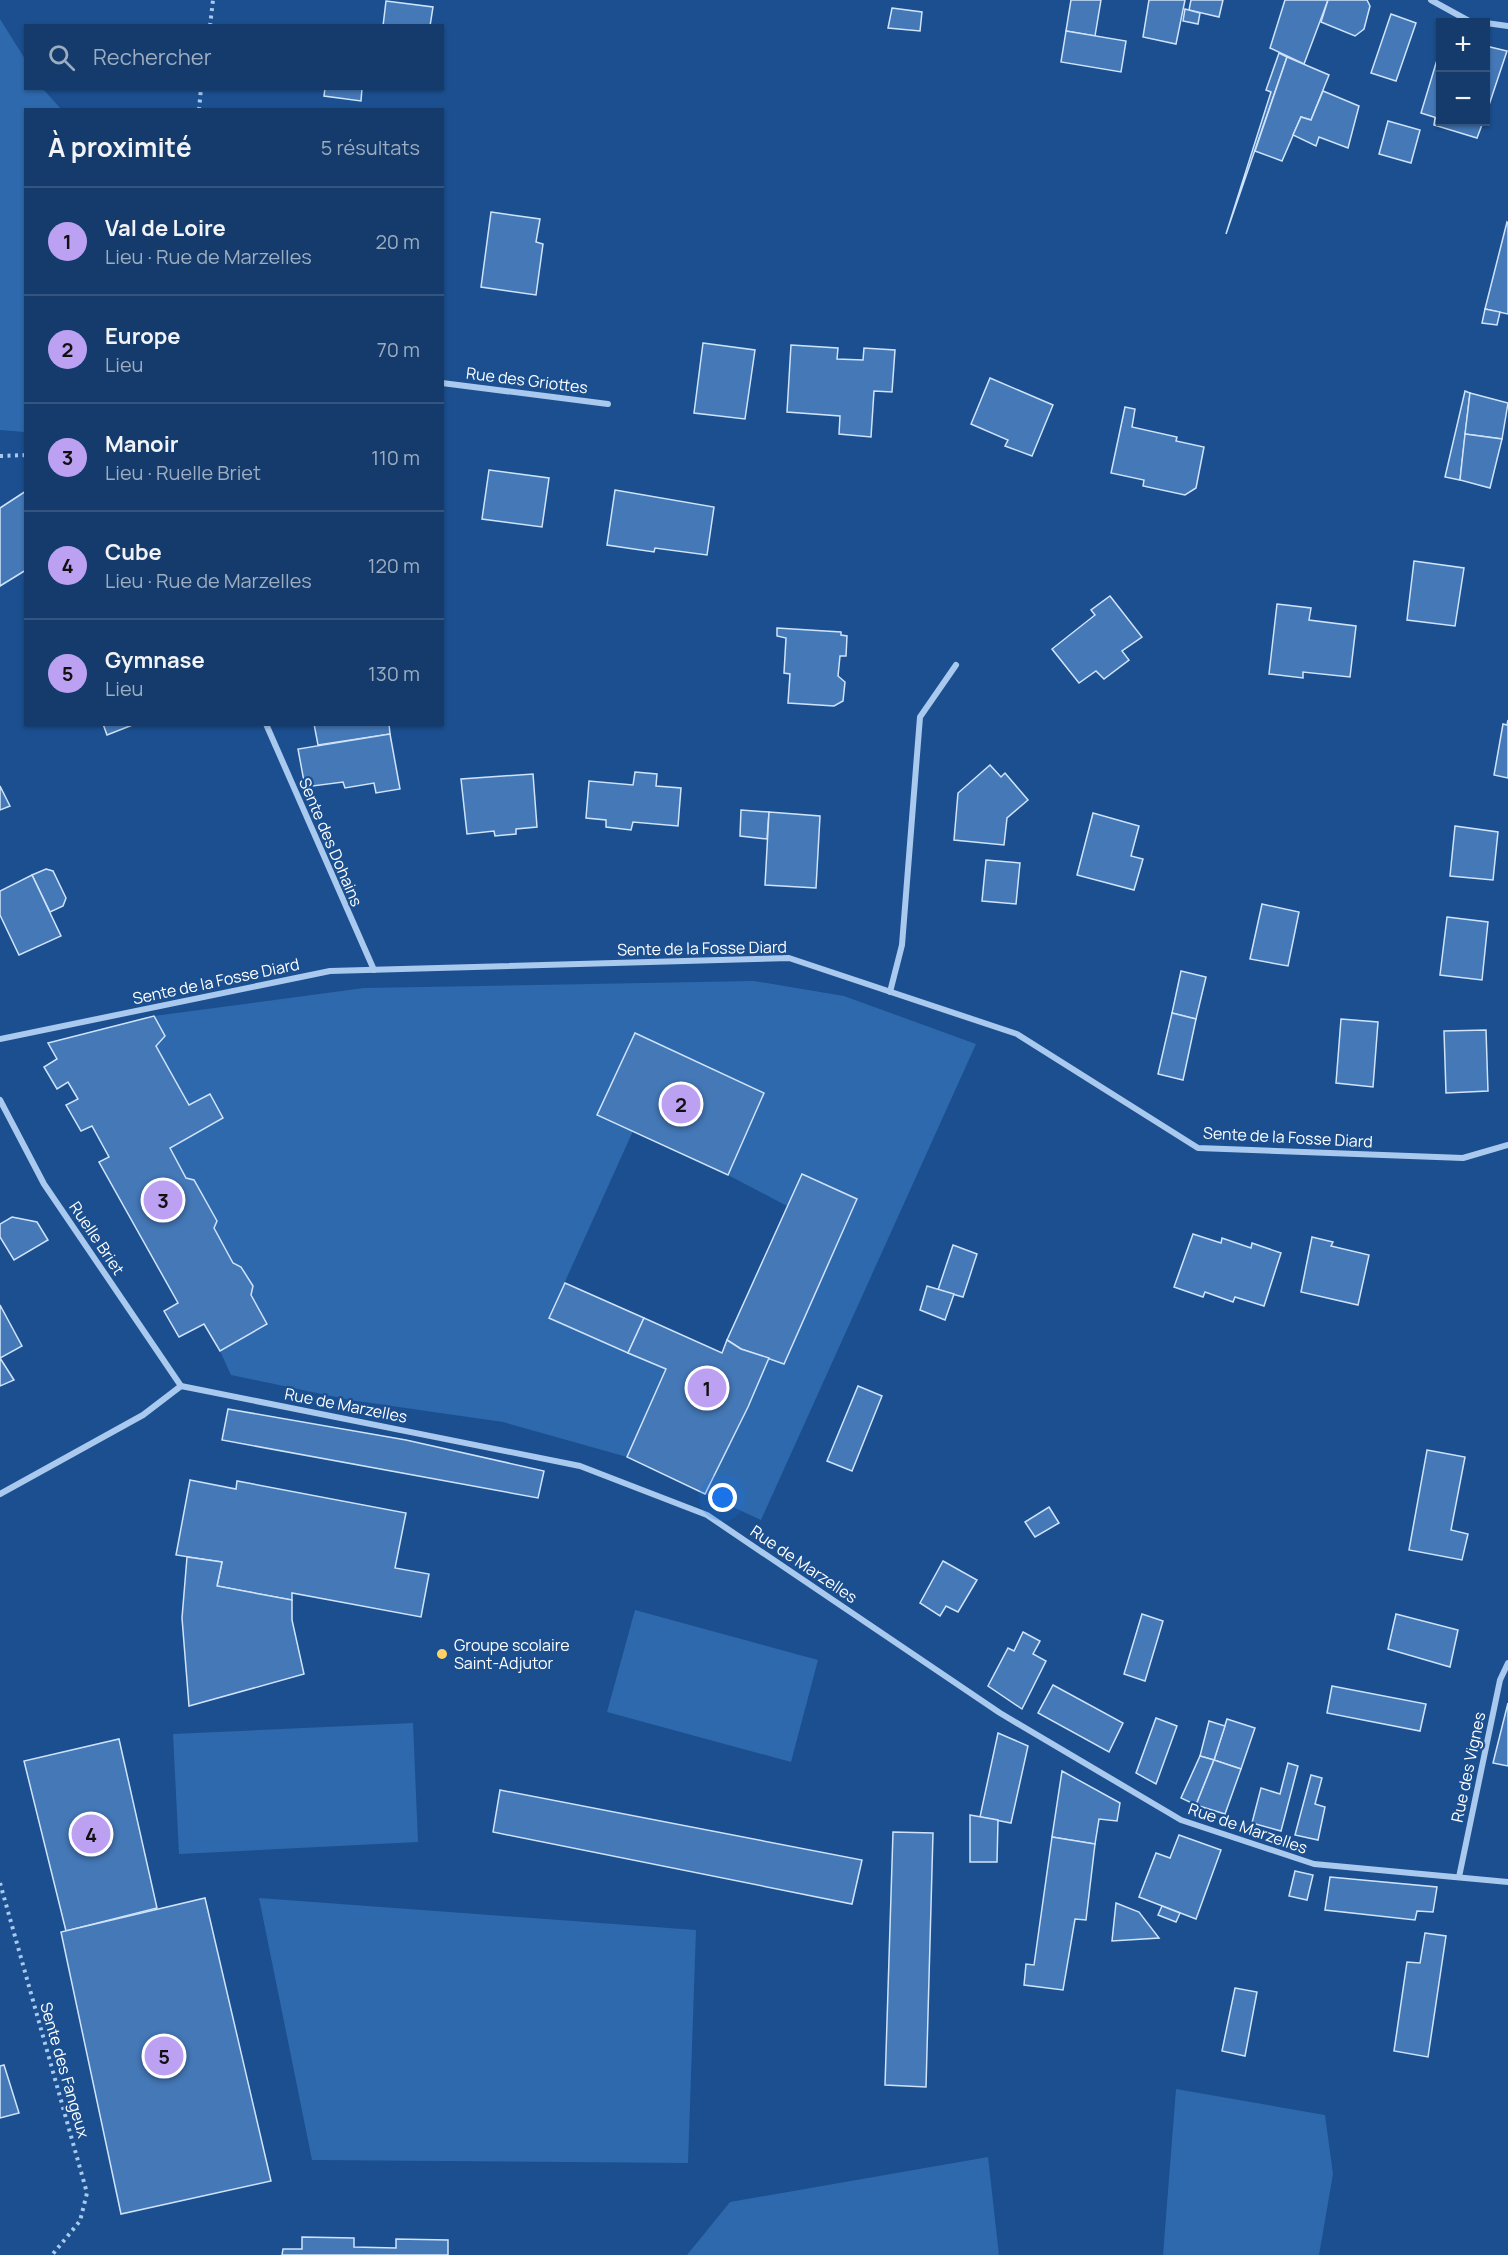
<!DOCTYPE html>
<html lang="fr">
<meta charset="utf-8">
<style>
:root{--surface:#143b6b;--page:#1d4271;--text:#f1f3f6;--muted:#9dadc1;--line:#33557e;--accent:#bca0f2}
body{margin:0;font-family:Manrope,sans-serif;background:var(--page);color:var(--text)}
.controls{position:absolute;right:18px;top:18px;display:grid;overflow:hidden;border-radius:0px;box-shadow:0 2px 4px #0004}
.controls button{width:54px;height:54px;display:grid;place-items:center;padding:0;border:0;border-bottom:2px solid var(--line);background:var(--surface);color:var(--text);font:30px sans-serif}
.you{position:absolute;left:723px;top:1498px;width:21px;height:21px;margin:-15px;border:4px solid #fff;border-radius:50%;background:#1a73e8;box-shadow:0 0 0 9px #1a73e833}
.badge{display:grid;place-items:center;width:39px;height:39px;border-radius:50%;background:var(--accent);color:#111;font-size:20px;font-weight:700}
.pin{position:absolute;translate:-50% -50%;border:3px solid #fff;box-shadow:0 2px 6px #0006}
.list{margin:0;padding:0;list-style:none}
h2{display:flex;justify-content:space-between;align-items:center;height:78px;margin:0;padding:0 24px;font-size:26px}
h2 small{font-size:20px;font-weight:400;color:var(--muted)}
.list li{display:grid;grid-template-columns:39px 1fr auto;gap:18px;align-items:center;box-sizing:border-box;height:108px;padding:0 24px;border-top:2px solid var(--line)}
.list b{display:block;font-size:22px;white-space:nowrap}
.list p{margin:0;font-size:20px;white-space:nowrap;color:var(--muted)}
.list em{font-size:20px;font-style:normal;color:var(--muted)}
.icon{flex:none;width:33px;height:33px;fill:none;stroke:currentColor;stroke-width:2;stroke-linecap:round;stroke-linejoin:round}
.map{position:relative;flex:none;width:1508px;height:2255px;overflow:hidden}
.search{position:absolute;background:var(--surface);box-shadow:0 2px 4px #0004;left:24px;top:24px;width:420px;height:66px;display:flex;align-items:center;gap:15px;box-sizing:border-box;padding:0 21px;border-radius:0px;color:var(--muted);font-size:22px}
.panel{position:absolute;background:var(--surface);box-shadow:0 2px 4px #0004;left:24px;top:108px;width:420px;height:618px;border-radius:0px}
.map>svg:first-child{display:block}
</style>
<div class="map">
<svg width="1508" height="2255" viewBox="0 0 1508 2255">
<rect width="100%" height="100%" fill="#1b4f8f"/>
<g fill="#2e69ad">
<path d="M0 19 25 59 26 88 43 89 61 109 26 110 25 432 0 430Z"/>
<path d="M754 981 844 996 976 1044 761 1520 705 1494 769 1358 784 1364 802 1174 787 1206 728 1175 764 1093 635 1033 598 1115 633 1131 549 1317 666 1369 627 1457 503 1422 350 1400 231 1375 220 1351 251 1295 253 1285 241 1267 233 1263 214 1228 217 1221 194 1180 186 1178 170 1148 223 1118 210 1094 189 1105 156 1046 164 1036 154 1016 364 988Z"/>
<path d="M635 1610 818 1660 791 1762 607 1712Z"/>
<path d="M413 1723 418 1842 179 1854 173 1734Z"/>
<path d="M259 1898 696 1930 688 2163 312 2160Z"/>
<path d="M1176 2089 1325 2115 1333 2174 1319 2255H1163Z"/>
<path d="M988 2157 999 2255H687L730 2202Z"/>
</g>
<g fill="#4478b7" stroke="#cfe3fa" stroke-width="1.5">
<path d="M1071 0H1101L1095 36 1066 31Z"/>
<path d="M1149 0H1185L1176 44 1143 37Z"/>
<path d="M1191 0H1223L1219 17 1189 10Z"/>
<path d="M1285 0H1328L1304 64 1270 48Z"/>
<path d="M1328 0H1367L1370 6 1364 29 1355 36 1321 22Z"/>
<path d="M386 1 433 7 430 26H383Z"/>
<path d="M892 8 922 12 920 31 888 28Z"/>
<path d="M1185 9 1200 13 1198 24 1183 21Z"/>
<path d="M1391 14 1416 23 1396 81 1371 73Z"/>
<path d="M1066 31 1126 41 1121 72 1061 62Z"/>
<path d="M1486 46 1507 51 1486 114Z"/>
<path d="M1440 50V119L1421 113Z"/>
<path d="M1279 53 1287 57 1226 234 1271 92 1266 90Z"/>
<path d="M1287 57 1329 75 1311 120 1301 117 1282 161 1255 151Z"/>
<path d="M325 88H362L361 101 324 96Z"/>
<path d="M1323 91 1359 106 1348 148 1319 137 1316 146 1293 135 1301 117 1311 120Z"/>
<path d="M1435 118 1440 122H1483L1477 138 1434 125Z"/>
<path d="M1388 121 1420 130 1411 163 1379 154Z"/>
<path d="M491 212 540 219 536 242 543 244 536 295 481 287Z"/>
<path d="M1507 222 1508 223V314L1485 309Z"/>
<path d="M1485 309 1500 312 1497 325 1482 323Z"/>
<path d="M703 343 755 350 745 419 694 413Z"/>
<path d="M791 345 838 348 837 359 863 360 864 348 895 350 892 392 874 391 871 437 839 434 840 416 787 412Z"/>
<path d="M990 378 1053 405 1032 456 1005 446 1008 440 971 424Z"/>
<path d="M1465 391 1470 393 1460 480 1445 477Z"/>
<path d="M1470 393 1508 403 1502 439 1465 434Z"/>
<path d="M1125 407 1135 409 1132 427 1177 437 1176 441 1204 447 1196 488 1185 495 1143 486 1144 480 1111 473Z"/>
<path d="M1465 434 1502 439 1490 488 1460 480Z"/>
<path d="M489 470 549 478 542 527 482 519Z"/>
<path d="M615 490 714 507 707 555 655 548 654 552 607 545Z"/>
<path d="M26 491V570L0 586V508Z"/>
<path d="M1414 561 1464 568 1455 626 1407 620Z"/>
<path d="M1110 596 1142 637 1122 651 1129 660 1104 679 1096 671 1079 683 1052 649 1095 615 1091 610Z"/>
<path d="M1277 604 1311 608 1309 620 1356 626 1350 677 1303 672V678L1269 674Z"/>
<path d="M777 628 841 632V635L847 636 846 656H840L838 676 845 682 843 701 834 706 788 703 790 674 784 673 786 638 777 636Z"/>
<path d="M1508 720V778L1494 775 1503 724 1507 725Z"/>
<path d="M103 724H135L107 735Z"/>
<path d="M314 724H389L390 734 318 745Z"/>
<path d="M390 734 400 789 376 793 374 783 345 788 343 782 305 787 298 749Z"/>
<path d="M990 765 1001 777 1005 773 1028 800 1007 818 1004 845 954 840 958 793Z"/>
<path d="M635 772 657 774 656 786 681 788 678 826 633 822 631 830 606 827V820L586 818 589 781 633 785Z"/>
<path d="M533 774 537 827 516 829V834L495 836 494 831 467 834 461 779Z"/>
<path d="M0 786 10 806 0 810Z"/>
<path d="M741 810 769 812 767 839 740 836Z"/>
<path d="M769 812 820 816 816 888 765 885Z"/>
<path d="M1093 813 1139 826 1131 856 1143 859 1134 890 1077 875Z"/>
<path d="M1455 826 1498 832 1493 880 1450 876Z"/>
<path d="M986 860 1020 863 1016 904 982 901Z"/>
<path d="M46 869 53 871 66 898 63 906 50 912 32 875Z"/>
<path d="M32 875 61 936 19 955 0 915V891Z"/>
<path d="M1262 904 1299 912 1288 966 1250 959Z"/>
<path d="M1447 917 1488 922 1482 980 1440 975Z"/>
<path d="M1181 971 1206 977 1196 1019 1172 1013Z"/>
<path d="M1172 1013 1196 1019 1183 1080 1158 1074Z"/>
<path d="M154 1016 165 1036 156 1046 189 1105 210 1094 223 1118 170 1148 186 1178 194 1180 217 1221 214 1228 233 1263 241 1267 253 1286 251 1295 267 1324 220 1351 204 1324 179 1337 164 1311 178 1303 99 1162 109 1157 92 1126 81 1131 66 1105 78 1099 68 1082 57 1089 44 1067 57 1059 48 1043Z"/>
<path d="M1341 1019 1378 1022 1373 1087 1336 1083Z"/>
<path d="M1486 1030 1488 1091 1446 1093 1444 1031Z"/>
<path d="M635 1033 764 1093 728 1175 597 1115Z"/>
<path d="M802 1174 857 1199 784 1364 741 1349 727 1340Z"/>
<path d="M12 1217 37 1222 48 1240 14 1260 0 1237V1224Z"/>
<path d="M1193 1234 1221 1243 1222 1238 1251 1248 1252 1243 1281 1253 1264 1306 1235 1297 1233 1302 1205 1292 1203 1297 1174 1287Z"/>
<path d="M1312 1237 1333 1242 1331 1246 1369 1255 1358 1305 1301 1292Z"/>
<path d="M953 1245 977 1254 963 1297 938 1290Z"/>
<path d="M565 1283 644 1318 628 1353 549 1318Z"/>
<path d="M927 1286 954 1294 945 1320 920 1310Z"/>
<path d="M0 1305 22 1346 0 1358 14 1380 0 1386Z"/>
<path d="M644 1318 722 1353 727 1340 741 1349 769 1358 748 1407 705 1494 627 1457 666 1369 628 1353Z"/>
<path d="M858 1386 882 1396 852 1471 827 1461Z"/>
<path d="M228 1409 406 1440 544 1471 538 1498 222 1440Z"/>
<path d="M1427 1450 1465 1457 1451 1530 1468 1534 1462 1560 1409 1550Z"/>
<path d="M190 1480 236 1489 237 1481 406 1513 395 1568 429 1574 421 1617 292 1593V1600L217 1586 222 1562 176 1555Z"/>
<path d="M1049 1507 1059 1523 1035 1537 1025 1522Z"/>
<path d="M187 1557 222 1562 217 1586 292 1600V1620L304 1674 189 1706 182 1618Z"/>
<path d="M943 1561 977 1580 958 1612 946 1606 940 1616 920 1603Z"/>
<path d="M1142 1614 1163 1621 1145 1681 1124 1674Z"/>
<path d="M1396 1614 1458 1630 1450 1667 1388 1649Z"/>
<path d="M1023 1632 1040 1641 1033 1654 1046 1661 1022 1709 988 1686 1008 1648 1014 1651Z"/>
<path d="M1053 1685 1123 1723 1109 1752 1038 1713Z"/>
<path d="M1332 1686 1426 1704 1420 1731 1327 1713Z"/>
<path d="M1508 1703V1766L1493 1763Z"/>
<path d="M1156 1718 1177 1726 1156 1784 1136 1773Z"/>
<path d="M1227 1719 1255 1728 1241 1769 1214 1760Z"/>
<path d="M1209 1721 1225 1726 1214 1760 1200 1756Z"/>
<path d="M998 1733 1028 1746 1011 1823 980 1817Z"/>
<path d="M119 1739 157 1908 66 1931 24 1761Z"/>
<path d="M1200 1756 1214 1760 1196 1805 1181 1798Z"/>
<path d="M1214 1760 1241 1769 1225 1814 1196 1805Z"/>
<path d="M1288 1763 1298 1766 1281 1831 1252 1823 1261 1788 1280 1794Z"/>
<path d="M1062 1771 1120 1803 1117 1821 1099 1819 1095 1844 1052 1837Z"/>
<path d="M1311 1775 1322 1778 1315 1804 1325 1807 1318 1840 1295 1835Z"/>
<path d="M500 1790 862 1860 852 1904 493 1832Z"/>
<path d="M970 1815 998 1820 997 1862H970Z"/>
<path d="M893 1832 933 1833 926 2087 885 2085Z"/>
<path d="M1179 1835 1221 1850 1196 1919 1139 1897 1156 1853 1170 1858Z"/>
<path d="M1052 1837 1095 1844 1086 1920 1075 1919 1063 1990 1024 1985 1026 1964 1034 1965Z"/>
<path d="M1295 1871 1313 1875 1307 1900 1289 1896Z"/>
<path d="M1330 1877 1437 1887 1433 1912 1417 1911 1415 1920 1325 1910Z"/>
<path d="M205 1898 271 2181 121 2214 61 1932Z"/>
<path d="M1116 1903 1139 1912 1159 1938 1112 1941Z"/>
<path d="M1162 1906 1180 1913 1176 1922 1158 1915Z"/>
<path d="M1425 1933 1446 1936 1428 2057 1394 2051 1407 1962 1420 1963Z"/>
<path d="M1235 1988 1257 1992 1245 2056 1222 2051Z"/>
<path d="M4 2065 19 2113 0 2118V2066Z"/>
<path d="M302 2237 354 2238V2247L396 2248V2239L448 2240V2255H282L283 2249H302Z"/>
</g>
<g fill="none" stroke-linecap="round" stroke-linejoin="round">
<g stroke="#a9c9ee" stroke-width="4" stroke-dasharray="3 4.5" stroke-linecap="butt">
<path d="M210 26 213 0"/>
<path d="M199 110 201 88"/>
<path d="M0 456 26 455"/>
<path d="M0 1883 87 2193 80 2221 52 2255"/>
</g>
<g stroke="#a9c9ee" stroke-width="6">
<path d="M1431 0 1469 21 1482 22"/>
<path d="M1486 23 1508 26"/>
<path d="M442 383 608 404"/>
<path d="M266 724 374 970"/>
<path d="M890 992 902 945 920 717 956 665"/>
<path d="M0 1039 330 971 789 958 1017 1034 1198 1148 1463 1158 1508 1145"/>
<path d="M0 1100 44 1184 181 1386"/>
<path d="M0 1494 143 1415 181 1386 580 1466 707 1515 1000 1713 1181 1820 1314 1864 1508 1882"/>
<path d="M1459 1877 1500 1680 1508 1663"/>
</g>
</g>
<circle fill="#ffd166" stroke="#1b4f8f" stroke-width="2" cx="442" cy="1654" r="6"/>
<g text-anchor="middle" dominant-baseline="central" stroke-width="4.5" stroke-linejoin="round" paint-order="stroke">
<g font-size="16" fill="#fff" stroke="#1b4f8f">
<text transform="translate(527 380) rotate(7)">Rue des Griottes</text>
<text transform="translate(331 842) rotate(67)">Sente des Dohains</text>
<text transform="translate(702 948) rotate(-1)">Sente de la Fosse Diard</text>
<text transform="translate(216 981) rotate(-12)">Sente de la Fosse Diard</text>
<text transform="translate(1288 1137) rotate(3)">Sente de la Fosse Diard</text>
<text transform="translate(97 1238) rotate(56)">Ruelle Briet</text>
<text transform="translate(346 1405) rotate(11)">Rue de Marzelles</text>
<text transform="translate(804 1564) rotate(34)">Rue de Marzelles</text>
<text transform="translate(1468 1767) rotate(-78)">Rue des Vignes</text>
<text transform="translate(1248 1828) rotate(19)">Rue de Marzelles</text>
<text transform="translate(65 2070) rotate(74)">Sente des Fangeux</text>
</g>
<g font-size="16" fill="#fff" stroke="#1b4f8f" text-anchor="start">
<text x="454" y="1645">Groupe scolaire<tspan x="454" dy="18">Saint-Adjutor</tspan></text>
</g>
</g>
</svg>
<div class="controls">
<button>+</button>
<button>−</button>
</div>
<div class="you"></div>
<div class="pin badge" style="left:707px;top:1388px">1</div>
<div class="pin badge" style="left:681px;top:1104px">2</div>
<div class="pin badge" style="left:163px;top:1200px">3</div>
<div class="pin badge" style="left:91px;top:1834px">4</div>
<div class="pin badge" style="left:164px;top:2056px">5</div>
<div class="search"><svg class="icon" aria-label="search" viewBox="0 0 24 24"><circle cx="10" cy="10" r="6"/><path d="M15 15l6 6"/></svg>Rechercher</div>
<section class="panel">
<h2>À proximité<small>5 résultats</small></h2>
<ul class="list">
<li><span class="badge">1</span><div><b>Val de Loire</b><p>Lieu · Rue de Marzelles</p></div><em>20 m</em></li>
<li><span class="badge">2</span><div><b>Europe</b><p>Lieu</p></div><em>70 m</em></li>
<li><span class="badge">3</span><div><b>Manoir</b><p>Lieu · Ruelle Briet</p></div><em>110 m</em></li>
<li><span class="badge">4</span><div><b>Cube</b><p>Lieu · Rue de Marzelles</p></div><em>120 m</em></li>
<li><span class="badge">5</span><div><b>Gymnase</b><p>Lieu</p></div><em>130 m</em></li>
</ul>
</section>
</div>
